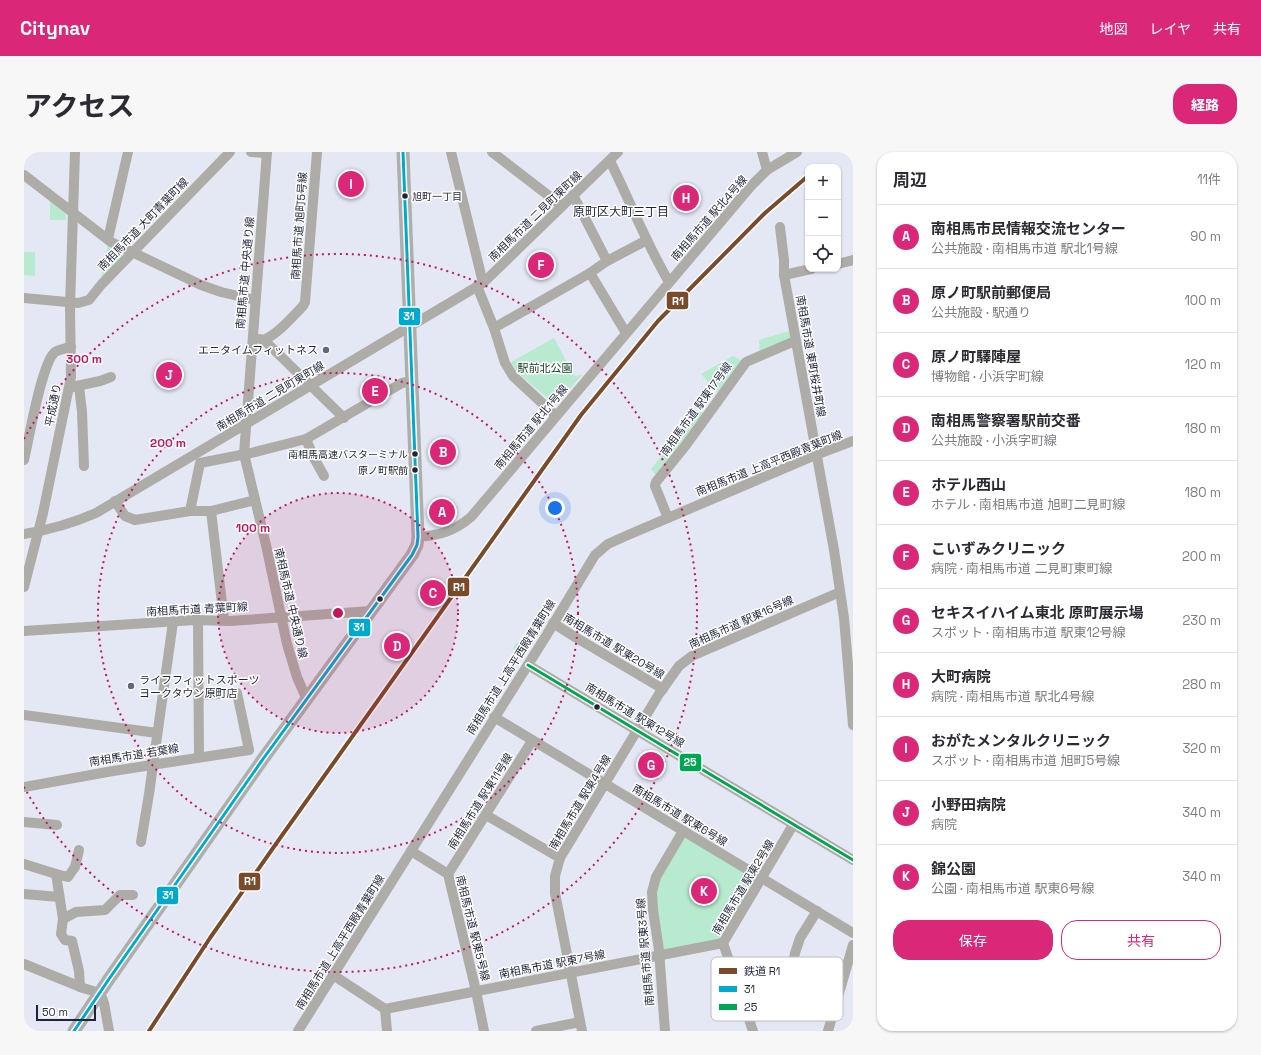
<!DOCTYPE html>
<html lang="ja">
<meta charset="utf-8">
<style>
:root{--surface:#fff;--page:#f7f7f7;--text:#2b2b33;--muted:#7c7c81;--line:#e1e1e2;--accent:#db2777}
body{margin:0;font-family:"Space Grotesk","Noto Sans JP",sans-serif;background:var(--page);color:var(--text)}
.controls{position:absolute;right:12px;top:12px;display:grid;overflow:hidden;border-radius:8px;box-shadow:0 1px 3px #0004}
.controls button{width:36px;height:36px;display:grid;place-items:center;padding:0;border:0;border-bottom:1px solid var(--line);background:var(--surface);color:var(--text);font:20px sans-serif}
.scale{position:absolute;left:12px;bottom:10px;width:60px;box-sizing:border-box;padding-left:4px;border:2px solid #1f243a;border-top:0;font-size:11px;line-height:14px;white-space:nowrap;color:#1f243a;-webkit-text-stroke:3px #fff;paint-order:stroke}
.you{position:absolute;left:531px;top:356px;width:14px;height:14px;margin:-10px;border:3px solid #fff;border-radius:50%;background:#1a73e8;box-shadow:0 0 0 6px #1a73e833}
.badge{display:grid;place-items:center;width:26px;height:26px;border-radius:50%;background:var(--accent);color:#fff;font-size:13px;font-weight:700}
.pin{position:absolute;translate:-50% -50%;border:2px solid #fff;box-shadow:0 1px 4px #0006}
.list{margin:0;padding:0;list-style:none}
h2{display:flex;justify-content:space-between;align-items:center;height:52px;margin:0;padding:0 16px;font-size:17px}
h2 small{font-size:13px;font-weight:400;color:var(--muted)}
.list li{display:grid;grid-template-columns:26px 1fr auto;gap:12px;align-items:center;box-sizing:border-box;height:64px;padding:0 16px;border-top:1px solid var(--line)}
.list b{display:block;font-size:15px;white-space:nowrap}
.list p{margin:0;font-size:13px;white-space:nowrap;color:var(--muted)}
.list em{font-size:13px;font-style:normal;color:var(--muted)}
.actions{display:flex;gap:8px;padding:12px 16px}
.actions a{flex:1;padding:9px 0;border:1px solid var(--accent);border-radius:16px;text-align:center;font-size:14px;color:var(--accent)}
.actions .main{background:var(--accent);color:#fff}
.icon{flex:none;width:22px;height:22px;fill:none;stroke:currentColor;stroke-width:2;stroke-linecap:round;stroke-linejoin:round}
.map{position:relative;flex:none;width:829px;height:879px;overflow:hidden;border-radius:16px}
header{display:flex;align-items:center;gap:24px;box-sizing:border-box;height:56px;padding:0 20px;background:var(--accent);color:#fff}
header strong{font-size:19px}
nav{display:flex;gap:22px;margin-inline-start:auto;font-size:14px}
.intro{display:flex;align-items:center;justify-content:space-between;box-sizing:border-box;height:96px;padding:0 24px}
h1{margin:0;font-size:28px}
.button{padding:10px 18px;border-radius:16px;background:var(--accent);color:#fff;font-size:14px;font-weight:700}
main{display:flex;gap:24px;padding:0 24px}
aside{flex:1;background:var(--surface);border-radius:16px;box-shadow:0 1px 3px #0004}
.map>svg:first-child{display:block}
</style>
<header>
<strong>Citynav</strong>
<nav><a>地図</a><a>レイヤ</a><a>共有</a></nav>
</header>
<div class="intro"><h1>アクセス</h1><a class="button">経路</a></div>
<main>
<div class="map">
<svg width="829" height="879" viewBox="0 0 829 879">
<rect width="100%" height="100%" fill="#e4e7f4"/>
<g fill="#b7eacf">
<path d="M26 49 42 62V68H26Z"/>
<path d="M84 92 99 104 77 127Z"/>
<path d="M0 100H11V124L0 123Z"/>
<path d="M765 179 767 188 736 202 735 188Z"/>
<path d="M530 186 550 224 558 223 533 251 528 250 493 220 487 210Z"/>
<path d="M709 204 720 210 695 242 677 222Z"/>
<path d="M674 259 683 261 634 325 627 317Z"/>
<circle cx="496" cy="496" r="6"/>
<path d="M663 686 732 727 695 789 640 799 631 745 634 732 640 720 660 687Z"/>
</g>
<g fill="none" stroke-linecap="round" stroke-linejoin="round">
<g stroke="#adaca6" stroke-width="10">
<path d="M227 0 243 1"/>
<path d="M243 0 220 302 242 393 263 492 273 525 283 548"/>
<path d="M427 0 459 131"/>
<path d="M468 0 538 54"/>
<path d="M738 0 743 18"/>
<path d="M586 9C606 49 622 91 645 130"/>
<path d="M0 23 87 90 177 133 197 140 231 148"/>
<path d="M549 43 583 109"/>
<path d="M756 75 760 108V123L810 398 820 466 829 573"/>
<path d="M84 87 104 0"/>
<path d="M814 112 829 108"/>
<path d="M566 121 602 181"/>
<path d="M760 123 787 117"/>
<path d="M453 134 470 176 481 211 489 224 532 264"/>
<path d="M0 146 54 151 65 148 77 133 206 0"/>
<path d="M470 176 566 121 583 109 623 88"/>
<path d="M236 187 240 188 320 266"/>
<path d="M240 188C255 181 268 165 279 154L281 150 293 0"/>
<path d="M55 234 58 260 60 314"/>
<path d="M48 235 76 229 87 225"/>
<path d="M282 287 290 306 300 324"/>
<path d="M0 308C5 287 17 214 30 201 34 197 41 197 47 195"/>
<path d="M91 349 101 364 111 368 166 359 176 311 227 301 282 287 378 231 387 229"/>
<path d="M166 359H187"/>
<path d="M644 366 631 334 632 330 662 293 722 210 771 189"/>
<path d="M0 382C25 378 49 371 72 361L459 131 594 0"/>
<path d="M394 385C416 383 429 380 447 365L727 34 743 18 773 0"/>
<path d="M0 435 19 361 47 225 46 154 51 0"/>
<path d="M174 468 175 605"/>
<path d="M200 468 187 359 231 348"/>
<path d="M529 471 551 485 639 537"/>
<path d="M0 479 171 468 206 469 347 459"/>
<path d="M504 513 829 708"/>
<path d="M175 543 213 541 225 598"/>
<path d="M0 563 133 581"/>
<path d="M470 565 829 781"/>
<path d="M0 635 89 619 225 598"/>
<path d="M462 663 536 706"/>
<path d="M0 670 33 673"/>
<path d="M117 690 125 642 149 470"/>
<path d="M387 699 424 722 452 839 460 879"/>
<path d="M0 712 32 722 39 767 37 782 41 788 48 789 55 819 56 835"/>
<path d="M32 722 44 725 51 715 55 698"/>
<path d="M424 722 508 589"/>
<path d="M0 742 35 745"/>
<path d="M39 767 52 760 81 758 96 743H109"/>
<path d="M0 812 59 836 76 841 80 851 85 879"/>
<path d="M309 823 361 857 363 879"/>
<path d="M766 831 771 801 776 786 793 759"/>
<path d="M716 842 746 834 766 831 813 846"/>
<path d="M361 857 699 791"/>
<path d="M274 879 522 484 571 403 584 392 604 383 794 302 829 289"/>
<path d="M512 879 556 870"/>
<path d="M558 879 531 741V724L536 706 635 542 655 514 668 504 816 440"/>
<path d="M641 879 635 798 629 758 628 740 632 725 659 679"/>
<path d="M729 879 699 791 769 673"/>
<path d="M804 879 829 793"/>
</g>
<path stroke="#aeaeac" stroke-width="13" d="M50 879 85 827 239 607 388 403 393 393 394 385 379 0"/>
<defs>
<path id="bus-1" d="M50 879 85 827 239 607 388 403 393 393 394 385 379 0"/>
<path id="bus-2" d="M504 513 829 708"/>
</defs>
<use href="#bus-1" stroke="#fff" stroke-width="6"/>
<use href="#bus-2" stroke="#fff" stroke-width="6"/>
<use href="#bus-1" stroke="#00a9ce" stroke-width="3"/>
<use href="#bus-2" stroke="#00a651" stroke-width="3"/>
<defs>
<path id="rail-1" d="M125 879 186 786 254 689 557 263 634 169 741 61 784 24"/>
</defs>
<use href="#rail-1" stroke="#fff" stroke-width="7"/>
<use href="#rail-1" stroke="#7a4b2a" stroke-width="4"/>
</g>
<circle cx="314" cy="461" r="120" fill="#c2185b" fill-opacity=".12"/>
<g fill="none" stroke="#c2185b" stroke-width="2" stroke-dasharray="2 4">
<circle cx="314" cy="461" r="120"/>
<circle cx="314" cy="461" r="240"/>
<path d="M0 287A359 359 0 1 1 0 635"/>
</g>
<g fill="#1f243a" stroke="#fff" stroke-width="1.5">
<circle cx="381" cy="44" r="3.5"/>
<circle cx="391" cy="302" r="3.5"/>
<circle cx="391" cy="318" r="3.5"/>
<circle cx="356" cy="447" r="3.5"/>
<circle cx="573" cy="555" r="3.5"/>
</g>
<g fill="#64687b" stroke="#fff" stroke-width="1.5">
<circle cx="302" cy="198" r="4"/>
<circle cx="107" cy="534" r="4"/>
</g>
<g text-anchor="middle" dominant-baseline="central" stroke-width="3" stroke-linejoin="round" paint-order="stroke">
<g font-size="10" fill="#1f243a" stroke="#fff" text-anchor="end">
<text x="388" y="44" text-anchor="start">旭町一丁目</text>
<text x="384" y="302">南相馬高速バスターミナル</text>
<text x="384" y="318">原ノ町駅前</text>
</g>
<g font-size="11" fill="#1f243a" stroke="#fff">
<text transform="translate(511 64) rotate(-44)">南相馬市道 二見町東町線</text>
<text transform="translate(685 66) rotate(-49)">南相馬市道 駅北4号線</text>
<text transform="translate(119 72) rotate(-46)">南相馬市道 大町青葉町線</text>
<text transform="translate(275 74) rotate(-86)">南相馬市道 旭町5号線</text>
<text transform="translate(221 121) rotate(-85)">南相馬市道 中央通り線</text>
<text transform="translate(787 204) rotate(80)">南相馬市道 東町桜井町線</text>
<text transform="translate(246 244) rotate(-31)">南相馬市道 二見町東町線</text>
<text transform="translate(29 253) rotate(-79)">平成通り</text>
<text transform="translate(672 257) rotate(-54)">南相馬市道 駅東17号線</text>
<text transform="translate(507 275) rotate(-50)">南相馬市道 駅北1号線</text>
<text transform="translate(745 311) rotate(-22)">南相馬市道 上高平西殿青葉町線</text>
<text transform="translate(267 451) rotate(77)">南相馬市道 中央通り線</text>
<text transform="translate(173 457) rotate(-3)">南相馬市道 青葉町線</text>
<text transform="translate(717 470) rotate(-24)">南相馬市道 駅東16号線</text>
<text transform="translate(590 494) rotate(31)">南相馬市道 駅東20号線</text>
<text transform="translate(487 515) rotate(-58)">南相馬市道 上高平西殿青葉町線</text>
<text transform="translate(611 563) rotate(31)">南相馬市道 駅東12号線</text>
<text transform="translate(110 603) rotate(-9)">南相馬市道 若葉線</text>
<text transform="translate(456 649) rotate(-58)">南相馬市道 駅東11号線</text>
<text transform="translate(556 650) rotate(-59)">南相馬市道 駅東4号線</text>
<text transform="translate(656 663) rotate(31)">南相馬市道 駅東6号線</text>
<text transform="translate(719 735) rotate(-59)">南相馬市道 駅東2号線</text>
<text transform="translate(449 776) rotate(76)">南相馬市道 駅東5号線</text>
<text transform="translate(316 790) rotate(-58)">南相馬市道 上高平西殿青葉町線</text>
<text transform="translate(621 800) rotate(-95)">南相馬市道 駅東3号線</text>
<text transform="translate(528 812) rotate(-11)">南相馬市道 駅東7号線</text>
</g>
<g font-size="11" fill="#1f243a" stroke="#fff" text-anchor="end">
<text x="294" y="198">エニタイムフィットネス</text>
<text x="115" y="528" text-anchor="start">ライフフィットスポーツ<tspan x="115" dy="13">ヨークタウン原町店</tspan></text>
</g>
<g font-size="11" fill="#134327" stroke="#fff">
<text x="521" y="216">駅前北公園</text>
</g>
<g font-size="12" fill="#1f243a" stroke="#fff">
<text x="597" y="60">原町区大町三丁目</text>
</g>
</g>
<rect x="687" y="805" width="132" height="64" rx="6" fill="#fff" stroke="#bcbdc4" stroke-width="1"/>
<rect x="695" y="816" width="18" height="6" fill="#7a4b2a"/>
<rect x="695" y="834" width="18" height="6" fill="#00a9ce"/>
<rect x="695" y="852" width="18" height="6" fill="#00a651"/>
<g font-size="11" fill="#1f243a">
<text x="720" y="823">鉄道 R1</text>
<text x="720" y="841">31</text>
<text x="720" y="859">25</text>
</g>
<circle cx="314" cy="461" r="6" fill="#c2185b" stroke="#fff" stroke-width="2"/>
<g font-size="12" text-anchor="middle" font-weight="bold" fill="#c2185b" stroke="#fff" stroke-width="3" stroke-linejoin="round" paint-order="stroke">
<text x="60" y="211">300 m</text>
<text x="144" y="295">200 m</text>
<text x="229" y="380">100 m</text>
</g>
<g stroke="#fff" stroke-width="1.5">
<rect x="642" y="139" width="23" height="19" rx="4" fill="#7a4b2a"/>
<rect x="374" y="155" width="23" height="19" rx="4" fill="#00a9ce"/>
<rect x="423" y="425" width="23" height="20" rx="4" fill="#7a4b2a"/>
<rect x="324" y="466" width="23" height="19" rx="4" fill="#00a9ce"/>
<rect x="655" y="601" width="23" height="19" rx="4" fill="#00a651"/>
<rect x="214" y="720" width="23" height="19" rx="4" fill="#7a4b2a"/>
<rect x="132" y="734" width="23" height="19" rx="4" fill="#00a9ce"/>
</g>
<g font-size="11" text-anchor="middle" font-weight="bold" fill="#fff">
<text x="654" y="153">R1</text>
<text x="385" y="168">31</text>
<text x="435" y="439">R1</text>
<text x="335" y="479">31</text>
<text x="666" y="614">25</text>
<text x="226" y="733">R1</text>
<text x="144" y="747">31</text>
</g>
</svg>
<div class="controls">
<button>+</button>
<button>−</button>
<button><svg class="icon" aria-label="locate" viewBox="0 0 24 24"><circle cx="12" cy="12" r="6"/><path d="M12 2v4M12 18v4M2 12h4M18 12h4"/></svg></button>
</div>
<div class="scale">50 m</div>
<div class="you"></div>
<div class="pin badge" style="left:418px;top:360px">A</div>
<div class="pin badge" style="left:419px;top:300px">B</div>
<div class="pin badge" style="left:409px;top:441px">C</div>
<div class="pin badge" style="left:373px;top:494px">D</div>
<div class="pin badge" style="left:351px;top:239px">E</div>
<div class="pin badge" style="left:517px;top:113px">F</div>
<div class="pin badge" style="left:627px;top:613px">G</div>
<div class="pin badge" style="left:662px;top:46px">H</div>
<div class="pin badge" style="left:327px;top:32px">I</div>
<div class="pin badge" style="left:145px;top:223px">J</div>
<div class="pin badge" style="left:680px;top:739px">K</div>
</div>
<aside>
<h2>周辺<small>11件</small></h2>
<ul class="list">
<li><span class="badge">A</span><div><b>南相馬市民情報交流センター</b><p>公共施設 · 南相馬市道 駅北1号線</p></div><em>90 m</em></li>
<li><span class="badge">B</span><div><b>原ノ町駅前郵便局</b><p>公共施設 · 駅通り</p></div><em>100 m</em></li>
<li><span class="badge">C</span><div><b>原ノ町驛陣屋</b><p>博物館 · 小浜字町線</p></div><em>120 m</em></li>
<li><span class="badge">D</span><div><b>南相馬警察署駅前交番</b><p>公共施設 · 小浜字町線</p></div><em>180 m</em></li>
<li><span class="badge">E</span><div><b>ホテル西山</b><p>ホテル · 南相馬市道 旭町二見町線</p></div><em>180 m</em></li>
<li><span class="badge">F</span><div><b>こいずみクリニック</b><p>病院 · 南相馬市道 二見町東町線</p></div><em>200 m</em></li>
<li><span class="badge">G</span><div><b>セキスイハイム東北 原町展示場</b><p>スポット · 南相馬市道 駅東12号線</p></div><em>230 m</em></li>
<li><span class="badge">H</span><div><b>大町病院</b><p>病院 · 南相馬市道 駅北4号線</p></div><em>280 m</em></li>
<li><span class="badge">I</span><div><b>おがたメンタルクリニック</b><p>スポット · 南相馬市道 旭町5号線</p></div><em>320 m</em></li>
<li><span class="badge">J</span><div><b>小野田病院</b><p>病院</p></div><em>340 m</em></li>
<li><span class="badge">K</span><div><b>錦公園</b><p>公園 · 南相馬市道 駅東6号線</p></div><em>340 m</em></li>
</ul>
<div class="actions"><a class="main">保存</a><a>共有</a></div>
</aside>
</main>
